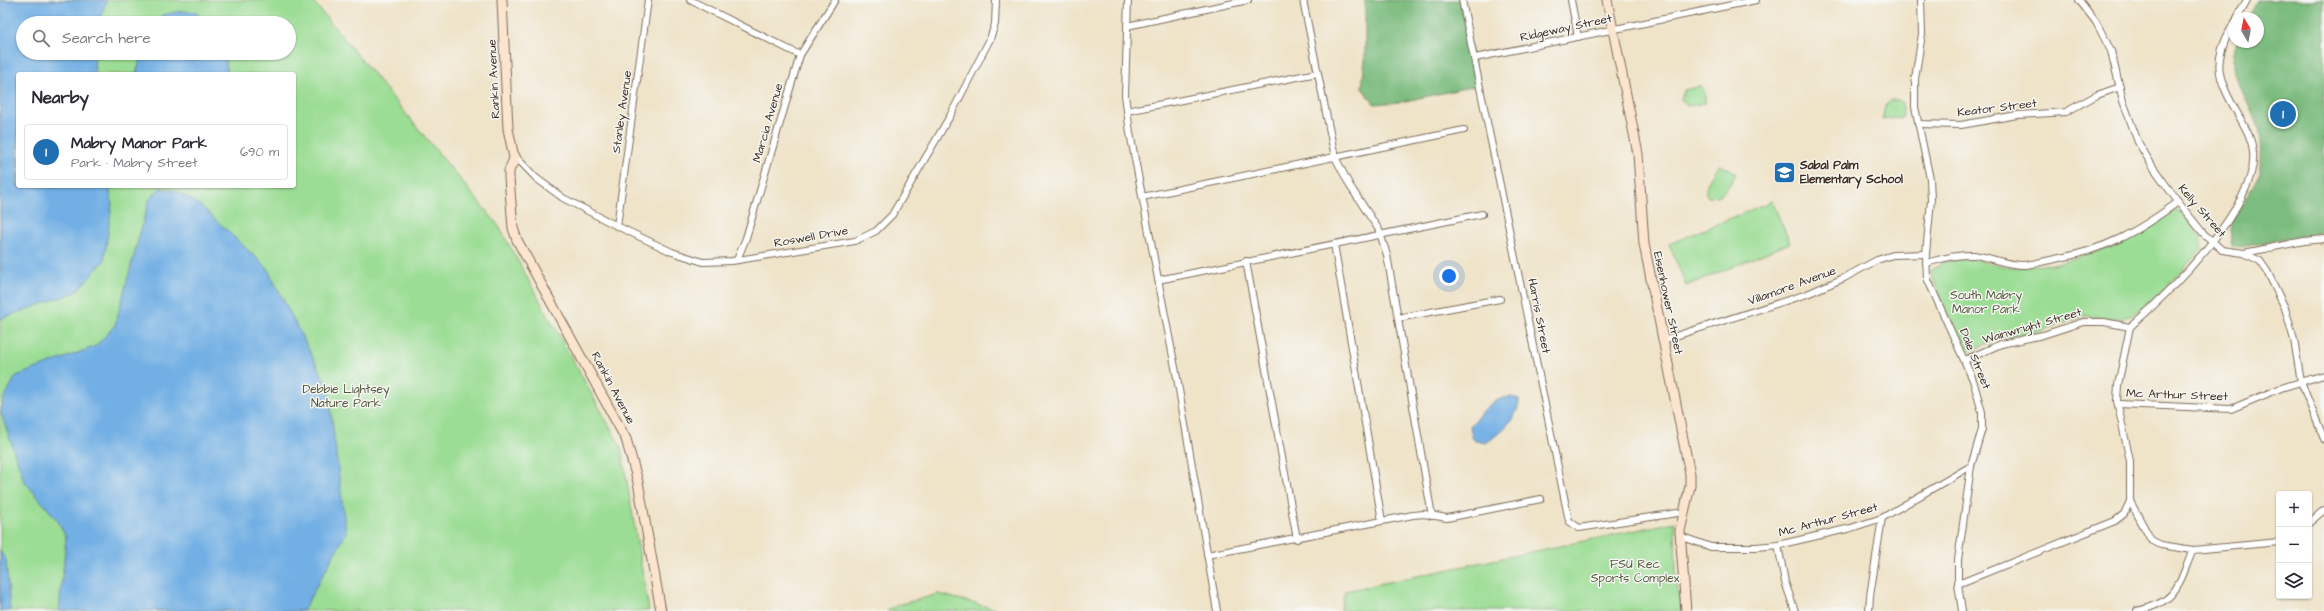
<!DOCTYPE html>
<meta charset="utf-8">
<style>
:root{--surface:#fff;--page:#f2f2f3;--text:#2b2b33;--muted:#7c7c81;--line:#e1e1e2;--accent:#1f6fb2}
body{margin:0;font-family:"Architects Daughter",sans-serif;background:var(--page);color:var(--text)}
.controls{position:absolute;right:12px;bottom:12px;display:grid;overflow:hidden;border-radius:4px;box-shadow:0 1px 3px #0004}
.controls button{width:36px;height:36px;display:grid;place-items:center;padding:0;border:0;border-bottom:1px solid var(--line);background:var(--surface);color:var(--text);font:20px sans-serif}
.compass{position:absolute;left:2228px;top:12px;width:36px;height:36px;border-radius:50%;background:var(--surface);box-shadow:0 1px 3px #0004;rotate:350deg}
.you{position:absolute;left:1449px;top:276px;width:14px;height:14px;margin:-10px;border:3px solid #fff;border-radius:50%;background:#1a73e8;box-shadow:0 0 0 6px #1a73e833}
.badge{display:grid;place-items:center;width:26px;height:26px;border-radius:50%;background:var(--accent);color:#fff;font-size:13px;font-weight:700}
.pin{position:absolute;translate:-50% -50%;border:2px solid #fff;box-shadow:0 1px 4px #0006}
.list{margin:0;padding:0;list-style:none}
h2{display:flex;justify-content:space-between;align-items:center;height:52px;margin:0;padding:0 16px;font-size:17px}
h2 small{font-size:13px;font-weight:400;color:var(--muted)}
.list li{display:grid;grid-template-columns:26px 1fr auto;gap:12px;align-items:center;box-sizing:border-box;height:56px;margin:0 8px 8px;padding:0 8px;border:1px solid var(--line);border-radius:4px}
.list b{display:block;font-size:15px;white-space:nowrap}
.list p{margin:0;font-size:13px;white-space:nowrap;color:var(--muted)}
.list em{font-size:13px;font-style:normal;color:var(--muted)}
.icon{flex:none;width:22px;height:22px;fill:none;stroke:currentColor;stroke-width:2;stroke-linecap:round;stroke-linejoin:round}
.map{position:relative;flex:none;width:2324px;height:611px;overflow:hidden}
.search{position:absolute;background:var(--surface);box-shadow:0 1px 3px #0004;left:16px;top:16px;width:280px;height:44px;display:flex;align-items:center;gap:10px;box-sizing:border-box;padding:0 14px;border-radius:22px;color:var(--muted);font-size:15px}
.panel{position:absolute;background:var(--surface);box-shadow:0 1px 3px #0004;left:16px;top:72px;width:280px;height:116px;border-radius:4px}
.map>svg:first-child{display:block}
</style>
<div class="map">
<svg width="2324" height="611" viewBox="0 0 2324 611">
<rect width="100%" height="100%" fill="#f6f6f2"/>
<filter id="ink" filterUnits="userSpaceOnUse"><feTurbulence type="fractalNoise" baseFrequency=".025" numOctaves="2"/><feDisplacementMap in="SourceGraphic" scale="8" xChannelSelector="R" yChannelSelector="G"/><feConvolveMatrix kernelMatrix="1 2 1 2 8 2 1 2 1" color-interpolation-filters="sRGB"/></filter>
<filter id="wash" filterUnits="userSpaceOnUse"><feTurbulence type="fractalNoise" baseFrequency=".012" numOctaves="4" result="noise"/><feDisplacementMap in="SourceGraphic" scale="16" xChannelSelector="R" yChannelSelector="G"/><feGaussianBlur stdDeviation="0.9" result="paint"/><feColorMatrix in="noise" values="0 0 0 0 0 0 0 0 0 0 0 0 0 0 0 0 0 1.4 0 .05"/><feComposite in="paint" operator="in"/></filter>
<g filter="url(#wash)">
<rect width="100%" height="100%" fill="#efe3c8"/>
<g fill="#9bdd94" stroke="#6b8459" fill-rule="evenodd">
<path d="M0 0H312L498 225 621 447 649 611H0ZM23 23H289V53H23ZM18 74H294V186H18Z"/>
<path d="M1701 86 1705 92V103L1687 106 1681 99 1684 90Z"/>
<path d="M1891 100H1899L1902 102 1903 117 1882 120 1885 106Z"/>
<path d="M1719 165 1730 169 1736 173C1730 185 1723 198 1708 197 1701 189 1713 172 1719 165Z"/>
<path d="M1772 201 1790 243 1686 286 1669 244Z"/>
<path d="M2177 211 2181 213 2202 238V249L2168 285 2143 308 2130 316 2118 319 2085 316 2037 332 1996 340 1971 350C1958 345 1937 289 1931 274V271L1944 262 1966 258 2012 268 2053 264 2075 258 2122 244 2170 212Z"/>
<path d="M1675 522 1676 579 1681 611H1340L1345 591Z"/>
<path d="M939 594 1003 611H887L897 605Z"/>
</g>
<g fill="#7cbc7e" stroke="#5c734e">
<path d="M1365 0H1459L1479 85 1401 102 1374 104 1362 88 1365 59Z"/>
<path d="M2257 0H2324V232L2241 247 2232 246C2224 218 2250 199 2259 174 2260 169 2260 163 2260 159 2261 147 2260 133 2256 122 2246 91 2224 79 2237 42H2258V18H2247Z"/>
</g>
<g fill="#71afe4" stroke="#566c81">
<path d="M0 0H107L98 23H23V53H94L95 74H18V186H109L112 204 104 261 76 292 0 319Z"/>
<path d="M181 11 196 12 206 23H154L162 15Z"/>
<path d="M142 53H224L228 74H136Z"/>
<path d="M160 188 177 191 201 206 267 268 328 387 346 533 303 611H59L66 538 58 521 24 481 1 413 3 400 16 376 96 346 115 325 149 200Z"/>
<path d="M1511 397 1519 399C1520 417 1500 433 1486 443L1475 441 1472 437 1470 427C1481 412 1492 398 1511 397Z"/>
<path d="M0 551 6 560 10 611H0Z"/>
</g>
</g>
<g filter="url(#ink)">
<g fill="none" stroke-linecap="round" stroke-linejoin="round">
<defs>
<g id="street">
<path d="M690 0 800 55"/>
<path d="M1128 0 1125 95 1130 133 1177 378 1217 611"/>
<path d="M1303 0 1335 157 1350 186 1379 230 1387 255 1432 516"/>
<path d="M1462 0 1569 521 1579 528 1684 512"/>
<path d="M1571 0 1578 37"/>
<path d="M1921 0 1922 34 1915 79V107L1930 179 1931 200 1926 254 1927 278 1973 380 1982 412V429L1971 466 1958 560V584L1962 611"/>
<path d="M2079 0 2096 22 2111 51 2123 101 2138 142 2153 167 2178 202 2203 233 2222 250 2244 253 2260 261 2267 271 2285 308 2294 340 2301 382 2324 439"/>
<path d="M2237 18 2247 0"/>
<path d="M1127 26 1248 0"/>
<path d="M1475 58 1756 0"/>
<path d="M1127 111 1317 73"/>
<path d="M1918 124 1961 125 2017 115 2066 112 2097 95 2120 87"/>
<path d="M515 156 536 178 563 198 617 226 672 252 703 262 732 261 855 241 876 231 892 215 950 116 990 39 995 24 996 0"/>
<path d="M1142 197 1464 130"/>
<path d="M617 226 648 0"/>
<path d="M1334 244 1382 521"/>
<path d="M2244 253 2304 241 2324 239"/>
<path d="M737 260 746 238 800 55 835 0"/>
<path d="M1246 261 1297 539"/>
<path d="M1926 263C1942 259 1957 254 1974 255 1990 257 2005 265 2022 265 2033 265 2044 261 2055 259 2105 250 2137 232 2178 202"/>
<path d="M1158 280 1482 214"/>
<path d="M1398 318 1500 299"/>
<path d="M2130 327 2118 385 2117 401 2130 461V501L2151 540 2161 545 2193 550 2279 542"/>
<path d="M1663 340 1807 294 1844 278 1877 260 1893 255 1926 254"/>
<path d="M1965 360 2001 344 2043 335 2083 322H2104L2130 327C2168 294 2259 205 2253 152 2252 139 2246 129 2240 118 2218 79 2210 64 2234 23"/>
<path d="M2119 404 2231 409 2281 388 2324 375"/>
<path d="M2309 523 2324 510"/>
<path d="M1680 536 1711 547H1756L1778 545 1851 528 1882 518 1971 466"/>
<path d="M1778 545 1785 582 1795 611"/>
<path d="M1207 555 1413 515 1424 514 1447 518 1541 499"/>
<path d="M1958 584 2115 521 2124 514 2130 501"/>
<path d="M1869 611 1870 596 1882 518"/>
<path d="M2137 611C2178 602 2178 585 2193 550"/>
</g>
<g id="secondary">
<path d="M502 0 508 129 515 162"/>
<path d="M1607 0 1638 154 1644 244 1690 474V486L1680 531 1686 611"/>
<path d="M515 156 509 171V178L513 228 517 240 626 439 638 482 661 611"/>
</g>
</defs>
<use href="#street" stroke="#7a6b5a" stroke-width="8"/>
<use href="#secondary" stroke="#7a6b5a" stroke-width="11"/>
<use href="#street" stroke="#fff" stroke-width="6"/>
<use href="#secondary" stroke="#fce5cf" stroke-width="9"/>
</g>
</g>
<defs>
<symbol id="school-square" viewBox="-11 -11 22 22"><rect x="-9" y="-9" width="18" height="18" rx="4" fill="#1f6fb2" stroke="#f6f6f2"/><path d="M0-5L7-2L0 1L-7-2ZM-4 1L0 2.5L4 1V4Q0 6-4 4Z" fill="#fff"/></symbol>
</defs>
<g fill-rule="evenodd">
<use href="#school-square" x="1772" y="160" width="25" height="25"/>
</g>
<g text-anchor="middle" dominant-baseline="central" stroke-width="3" stroke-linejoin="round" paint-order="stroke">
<g font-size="12" fill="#3b2a1e" stroke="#f6f6f2">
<text transform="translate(1566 28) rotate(-12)">Ridgeway Street</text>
<text transform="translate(494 79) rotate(-93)">Rankin Avenue</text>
<text transform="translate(1997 108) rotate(-7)">Keator Street</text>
<text transform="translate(622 112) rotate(-82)">Stanley Avenue</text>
<text transform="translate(768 123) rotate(-74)">Marcia Avenue</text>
<text transform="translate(2202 211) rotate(49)">Kelly Street</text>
<text transform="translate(811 237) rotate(-10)">Roswell Drive</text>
<text transform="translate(1792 286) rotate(-20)">Villamore Avenue</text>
<text transform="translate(1668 303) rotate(78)">Eisenhower Street</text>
<text transform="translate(1539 316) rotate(79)">Harris Street</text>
<text transform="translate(2032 326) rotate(-16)">Wainwright Street</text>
<text transform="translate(1975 359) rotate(68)">Dale Street</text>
<text transform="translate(613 388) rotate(62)">Rankin Avenue</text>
<text transform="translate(2177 395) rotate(2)">Mc Arthur Street</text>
<text transform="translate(1828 520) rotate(-15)">Mc Arthur Street</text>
</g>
<g font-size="12" font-weight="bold" fill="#3b2a1e" stroke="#f6f6f2" text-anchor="start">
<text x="1800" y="165">Sabal Palm<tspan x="1800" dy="14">Elementary School</tspan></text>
</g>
<g font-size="12" fill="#53573c" stroke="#f6f6f2">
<text x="1986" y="295">South Mabry<tspan x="1986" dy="14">Manor Park</tspan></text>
<text x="346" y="389">Debbie Lightsey<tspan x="346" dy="14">Nature Park</tspan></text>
<text x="1635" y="564">FSU Rec<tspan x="1635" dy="14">Sports Complex</tspan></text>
</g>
</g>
</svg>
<div class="controls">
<button>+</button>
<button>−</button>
<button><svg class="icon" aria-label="layers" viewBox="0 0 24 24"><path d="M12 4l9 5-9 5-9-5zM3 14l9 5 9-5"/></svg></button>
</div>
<svg class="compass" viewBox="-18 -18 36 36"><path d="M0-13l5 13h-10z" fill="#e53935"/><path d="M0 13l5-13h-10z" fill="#7c7c81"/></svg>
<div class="you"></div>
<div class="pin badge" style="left:2283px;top:114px">1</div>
<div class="search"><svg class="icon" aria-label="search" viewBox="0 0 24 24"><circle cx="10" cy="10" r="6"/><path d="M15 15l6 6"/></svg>Search here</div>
<section class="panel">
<h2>Nearby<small></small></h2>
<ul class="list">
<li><span class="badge">1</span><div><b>Mabry Manor Park</b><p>Park · Mabry Street</p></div><em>690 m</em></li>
</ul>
</section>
</div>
